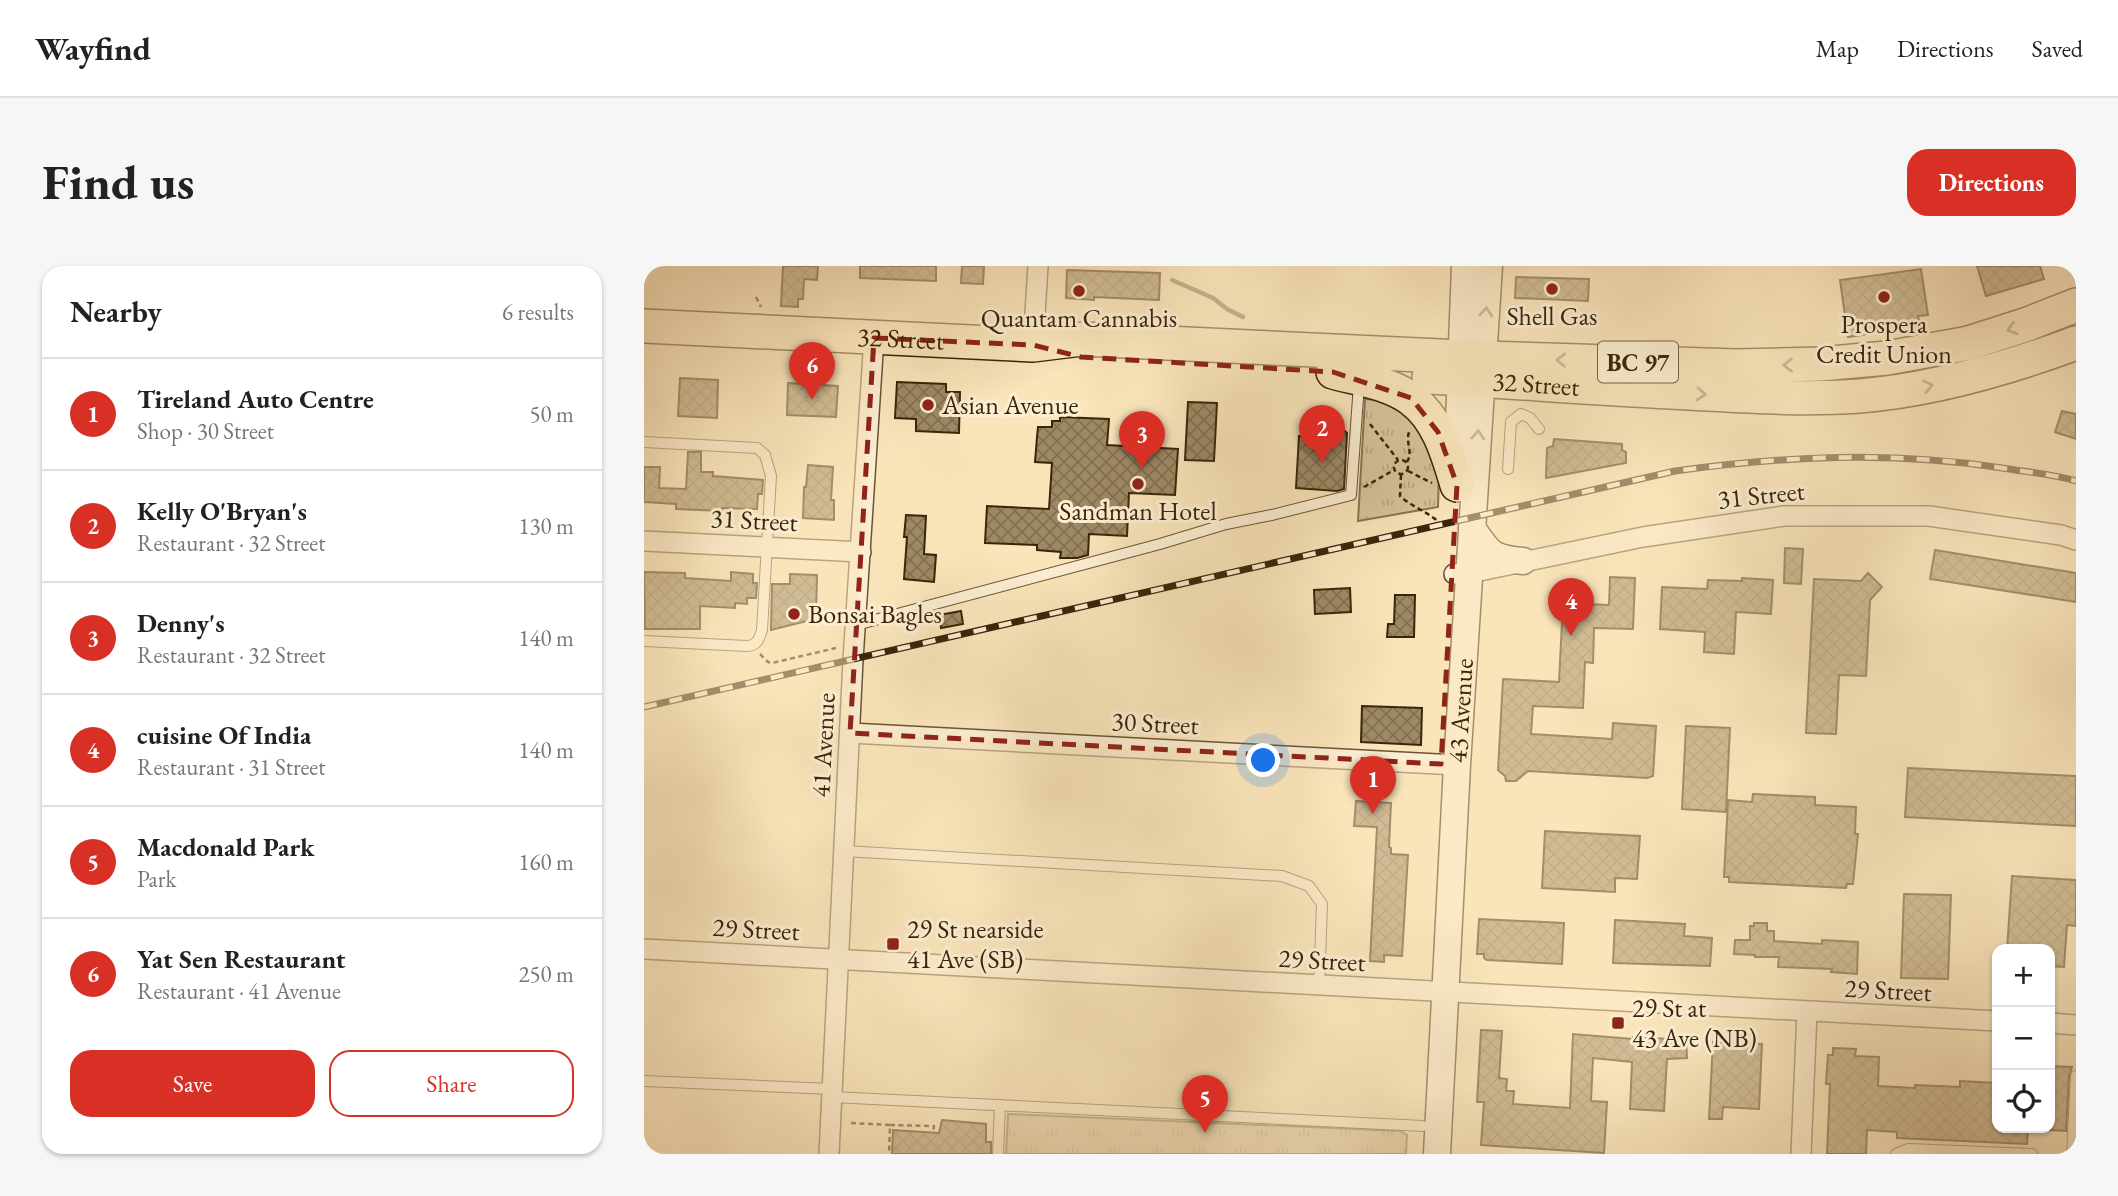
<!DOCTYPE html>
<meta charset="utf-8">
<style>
:root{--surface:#fff;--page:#f6f6f6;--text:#222;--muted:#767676;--line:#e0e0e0;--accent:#d93025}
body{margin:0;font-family:"EB Garamond",serif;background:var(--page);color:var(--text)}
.controls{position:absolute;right:21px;bottom:21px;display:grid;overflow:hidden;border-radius:14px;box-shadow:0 2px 5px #0004}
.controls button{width:63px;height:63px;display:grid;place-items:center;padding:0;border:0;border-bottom:2px solid var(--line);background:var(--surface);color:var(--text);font:35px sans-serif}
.you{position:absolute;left:620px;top:495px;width:24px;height:24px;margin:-18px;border:5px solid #fff;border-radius:50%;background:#1a73e8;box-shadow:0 0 0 10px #1a73e833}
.badge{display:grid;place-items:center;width:46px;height:46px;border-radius:50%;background:var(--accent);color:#fff;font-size:23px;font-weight:700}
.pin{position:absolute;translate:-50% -58px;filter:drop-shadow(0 2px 4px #0008)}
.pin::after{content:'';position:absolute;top:37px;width:24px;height:21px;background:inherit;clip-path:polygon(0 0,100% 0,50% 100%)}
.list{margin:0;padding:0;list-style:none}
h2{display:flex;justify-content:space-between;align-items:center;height:91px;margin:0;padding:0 28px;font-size:30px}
h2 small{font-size:23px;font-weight:400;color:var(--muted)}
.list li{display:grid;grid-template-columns:46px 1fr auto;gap:21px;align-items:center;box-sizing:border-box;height:112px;padding:0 28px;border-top:2px solid var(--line)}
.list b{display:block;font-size:26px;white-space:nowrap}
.list p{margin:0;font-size:23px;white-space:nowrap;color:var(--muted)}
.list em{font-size:23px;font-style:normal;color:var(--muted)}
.actions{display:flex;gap:14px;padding:21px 28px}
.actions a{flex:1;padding:16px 0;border:2px solid var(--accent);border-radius:21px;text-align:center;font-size:24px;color:var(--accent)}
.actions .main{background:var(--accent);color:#fff}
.icon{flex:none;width:38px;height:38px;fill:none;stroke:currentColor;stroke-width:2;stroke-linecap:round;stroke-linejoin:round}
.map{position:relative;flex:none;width:1432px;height:888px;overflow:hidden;border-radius:21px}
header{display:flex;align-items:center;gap:42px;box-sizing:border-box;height:98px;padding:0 35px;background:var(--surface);border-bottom:2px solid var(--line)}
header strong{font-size:33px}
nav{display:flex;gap:38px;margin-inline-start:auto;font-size:24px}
.intro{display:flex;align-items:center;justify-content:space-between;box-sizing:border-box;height:168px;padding:0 42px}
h1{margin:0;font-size:49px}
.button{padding:18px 32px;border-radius:21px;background:var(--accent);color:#fff;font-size:24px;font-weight:700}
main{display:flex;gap:42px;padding:0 42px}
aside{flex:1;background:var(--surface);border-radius:21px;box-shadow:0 2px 5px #0004}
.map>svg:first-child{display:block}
</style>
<header>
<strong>Wayfind</strong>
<nav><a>Map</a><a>Directions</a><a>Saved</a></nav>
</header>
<div class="intro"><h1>Find us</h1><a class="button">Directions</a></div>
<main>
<aside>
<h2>Nearby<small>6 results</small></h2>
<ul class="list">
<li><span class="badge">1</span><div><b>Tireland Auto Centre</b><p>Shop · 30 Street</p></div><em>50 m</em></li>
<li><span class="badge">2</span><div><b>Kelly O'Bryan's</b><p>Restaurant · 32 Street</p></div><em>130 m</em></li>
<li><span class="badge">3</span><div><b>Denny's</b><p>Restaurant · 32 Street</p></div><em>140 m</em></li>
<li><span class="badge">4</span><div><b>cuisine Of India</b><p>Restaurant · 31 Street</p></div><em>140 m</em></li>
<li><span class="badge">5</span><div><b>Macdonald Park</b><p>Park</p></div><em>160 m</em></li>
<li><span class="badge">6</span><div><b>Yat Sen Restaurant</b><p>Restaurant · 41 Avenue</p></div><em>250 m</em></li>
</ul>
<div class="actions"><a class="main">Save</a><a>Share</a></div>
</aside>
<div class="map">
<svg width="1432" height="888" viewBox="0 0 1432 888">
<defs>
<pattern id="park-tufts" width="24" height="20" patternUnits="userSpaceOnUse" patternTransform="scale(1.75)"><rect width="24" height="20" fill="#d9c49d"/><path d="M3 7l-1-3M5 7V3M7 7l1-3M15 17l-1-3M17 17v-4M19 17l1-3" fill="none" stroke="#bba886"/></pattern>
<pattern id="building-cross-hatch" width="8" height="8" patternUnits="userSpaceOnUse" patternTransform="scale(1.75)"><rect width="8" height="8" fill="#9e8965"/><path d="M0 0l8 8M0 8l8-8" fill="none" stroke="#827051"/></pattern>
</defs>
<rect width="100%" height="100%" fill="#fae5bb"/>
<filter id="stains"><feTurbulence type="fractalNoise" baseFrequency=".00286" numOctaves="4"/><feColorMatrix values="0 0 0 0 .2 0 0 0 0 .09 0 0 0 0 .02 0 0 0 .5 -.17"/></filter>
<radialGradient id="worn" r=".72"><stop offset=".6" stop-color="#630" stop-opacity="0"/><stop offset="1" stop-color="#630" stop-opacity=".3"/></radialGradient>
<g fill="url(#park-tufts)" stroke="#8a7452" stroke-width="2">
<path d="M721 133 743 135 773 155 795 209 794 241 714 255Z"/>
<path d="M364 848 756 865 763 869 762 888H362Z"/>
</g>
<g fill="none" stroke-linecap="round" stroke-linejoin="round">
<path stroke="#86714f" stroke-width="4.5" d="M528 14 569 32 583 43 599 51"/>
</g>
<g fill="url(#building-cross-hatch)" stroke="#3a2508" stroke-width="2">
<path d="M139 0H174L173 14 160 13 159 33H154V41L137 40Z"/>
<path d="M216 0H292V15L216 12Z"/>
<path d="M318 0H340L339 18 317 17Z"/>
<path d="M1333 0H1396L1400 13 1342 30Z"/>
<path d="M1277 3 1284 49 1274 50 1276 60 1204 71 1196 14Z"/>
<path d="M423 4 516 7 515 34 450 31V34L422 32Z"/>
<path d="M872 11 945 13 944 35 871 32Z"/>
<path d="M36 112 74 114 73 152 34 150Z"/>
<path d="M253 116 302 118V126H316L315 167 272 165V153L251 152Z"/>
<path d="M144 117 194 120 192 151 143 149Z"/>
<path d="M544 136 573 137 570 195 541 194Z"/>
<path d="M1418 145 1432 148V173L1411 166Z"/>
<path d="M416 151 465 153 463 179 534 183 531 229 485 227 483 270 445 268 444 289 433 292H416L417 286 393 284V279L341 277 343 240 405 243 408 197 391 196 393 171 394 161H408V155H416Z"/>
<path d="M669 159 696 161 703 167 700 223 693 225 652 222 655 170 668 171Z"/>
<path d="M910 173 978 178V184L982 186V197L902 212 903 182 909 180Z"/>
<path d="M44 186H57V206H69V210L119 214 118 228H114L113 243 78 242V245L32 243V238L0 236V201H16L15 222 42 223Z"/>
<path d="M164 199 189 201 187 234H190V254L159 252 160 221H162Z"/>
<path d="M262 249 282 250 280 288 292 289 290 316 260 313 263 271H260Z"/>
<path d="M1141 282 1159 283 1157 318 1140 317Z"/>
<path d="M1291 284 1432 307V336L1286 313Z"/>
<path d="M0 306 41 307V312L87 315V306L109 308V317H113L112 332H103V338L91 337V342L56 340V363H1Z"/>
<path d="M1224 307 1238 321 1226 334 1222 410 1195 409 1192 468 1162 467 1170 313 1217 315Z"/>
<path d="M146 308 173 309 172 350H168L167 354 127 364 128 318H146Z"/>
<path d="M966 311 991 312 989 363 950 362 949 397 941 396 939 442 889 440 887 468 968 473 969 457 1012 460 1009 510 1003 512 884 505 872 515H862L861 510 854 504 859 413 915 416 919 337 965 339Z"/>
<path d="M1098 312 1129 314 1127 348 1092 346 1090 388 1060 386 1061 366 1016 363 1018 321 1063 323 1064 314 1098 315Z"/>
<path d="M706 322 707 346 671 348 670 324Z"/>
<path d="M751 329H771L770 371H743L744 358H750Z"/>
<path d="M317 345 319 358 297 362 295 349Z"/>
<path d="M718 440 778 442 777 479 717 476Z"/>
<path d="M1042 460 1086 462 1082 546 1038 543Z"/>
<path d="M1264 502 1432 510V560L1261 551Z"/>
<path d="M1109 528 1171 531V539L1212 541 1211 568H1214L1209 618H1203L1202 622 1085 616V611H1080L1084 534 1108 536Z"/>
<path d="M712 535 747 537 745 581 747 582V588L764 589 758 690 740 689V696L726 695 733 561 710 560Z"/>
<path d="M901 565 996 570 993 613 971 612V626L898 622Z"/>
<path d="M1368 610 1432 614V660L1423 659 1420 701 1406 700V683H1363Z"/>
<path d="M1260 628 1307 629 1304 713 1257 712Z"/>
<path d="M835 653 920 657 918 698 843 694 840 692V688H833Z"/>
<path d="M971 654 1041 658 1040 670 1068 672 1066 700 969 697Z"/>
<path d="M1110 657H1123V665H1130V675L1178 678V674L1214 676 1213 708 1187 706 1188 703 1134 701 1135 691H1111V689L1090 688 1091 674H1106V660H1110Z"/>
<path d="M837 764 858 765 855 812 863 813 862 825H870L869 838 926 842 929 768 989 773V771L1027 773V770H1042L1043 792 1023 793 1020 845 986 843 988 796 949 792 947 835 963 836 960 887 837 879 840 836H833Z"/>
<path d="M1069 776 1118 778 1115 843 1079 841 1078 853H1065Z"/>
<path d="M1189 782 1212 783 1211 790 1235 791 1234 820 1271 822V819L1316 821V815L1353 817V862H1384L1383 878 1253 872V866L1223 864 1222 888H1183L1186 818H1182L1184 789H1189Z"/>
<path d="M1406 800 1428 801 1425 810 1422 865 1406 864Z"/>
<path d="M298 854 342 858V876H347V888H248L249 864 295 867Z"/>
</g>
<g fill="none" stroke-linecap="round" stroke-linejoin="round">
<defs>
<g id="lane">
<path d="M0 176 113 182 121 189 127 210 118 364C115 373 113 380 103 380L0 375"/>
<path d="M864 203 867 156 877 148 886 152 895 163"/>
<path d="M212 359 516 278 582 258 628 249 707 229 715 118"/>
<path d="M200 585 638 610 665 620 678 638 675 720"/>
<path d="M0 815 188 823"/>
<path d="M188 831 779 860"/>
<path d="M354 888 356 839"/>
<path d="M1252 888 1264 883 1388 888"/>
<path d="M1428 888 1432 810"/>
</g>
<g id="street">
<path d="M389 79 394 0"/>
<path d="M0 275 217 286"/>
<path d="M810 308 826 307 999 271 1140 250H1285L1417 269 1432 274"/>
<path d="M206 467 813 499"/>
<path d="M0 683 1353 755"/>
<path d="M1406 757 1432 759"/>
<path d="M185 888 209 394 230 72"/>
<path d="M1157 888 1163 746"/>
</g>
<g id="secondary">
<path d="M813 208 821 0"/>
<path d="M828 262C846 288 847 292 879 295"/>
<path id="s1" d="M793 888 813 499 845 0"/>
</g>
<g id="highway">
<path id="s2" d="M0 60 389 79 438 73 839 92 1093 100 1176 98 1243 92 1325 77 1381 59 1432 39"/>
<path d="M689 106C714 113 746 117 767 133 794 152 804 189 813 219"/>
<path id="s3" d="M785 111C872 116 959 123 1045 127 1102 130 1159 134 1216 130 1290 124 1362 103 1432 77"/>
</g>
</defs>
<use href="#lane" stroke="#6a5535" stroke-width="12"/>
<use href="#street" stroke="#6a5535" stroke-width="22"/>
<use href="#secondary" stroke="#3a2508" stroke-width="29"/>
<use href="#highway" stroke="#3a2508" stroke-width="36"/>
<g stroke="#3a2508" stroke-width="2.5" stroke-dasharray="5 3.5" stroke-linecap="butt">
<path d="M112 31 117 41"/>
<path d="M172 118 175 94"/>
<path d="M726 158 754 194"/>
<circle cx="757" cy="201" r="7"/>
<path d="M763 196C770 185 760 175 766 164"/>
<path d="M764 205 788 217"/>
<path d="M757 209 756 230C768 241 784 246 796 257"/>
<path d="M720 221 750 204"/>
<path d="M116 388 124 396 128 397 192 382"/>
<path d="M207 857 246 859 245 888"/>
<path d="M246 859 290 860 289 867"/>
</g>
<use href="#lane" stroke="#fceed3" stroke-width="10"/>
<use href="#street" stroke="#fceed3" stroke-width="19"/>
<use href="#secondary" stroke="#fceed3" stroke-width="26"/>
<use href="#highway" stroke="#fae5bb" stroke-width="33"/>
<defs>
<path id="rail" d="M0 441 1031 205C1141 190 1248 185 1358 202 1383 206 1408 208 1432 215"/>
</defs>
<use href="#rail" stroke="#3a2508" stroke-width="7"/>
<use href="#rail" stroke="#fceed3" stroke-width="4.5" stroke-dasharray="13" stroke-linecap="butt"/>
</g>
<defs><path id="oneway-chevron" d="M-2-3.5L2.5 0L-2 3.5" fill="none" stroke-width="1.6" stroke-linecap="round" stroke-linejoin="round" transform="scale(1.75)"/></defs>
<g stroke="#9b8a6e">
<use href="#oneway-chevron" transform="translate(842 46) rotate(-86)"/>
<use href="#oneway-chevron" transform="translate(834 169) rotate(-86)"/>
</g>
<g stroke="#9a8562">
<use href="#oneway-chevron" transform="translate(1368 63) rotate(163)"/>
<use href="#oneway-chevron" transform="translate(917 94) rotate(-178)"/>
<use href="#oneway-chevron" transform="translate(1144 99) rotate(179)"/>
<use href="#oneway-chevron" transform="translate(1284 120) rotate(-12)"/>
<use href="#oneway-chevron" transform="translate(1057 128) rotate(3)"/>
</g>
<path d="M0 0H1432V888H0ZM230 72 389 79 437 91 689 106 767 132 794 166 813 219 797 498 206 467Z" fill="#fae5bb" fill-opacity=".55" fill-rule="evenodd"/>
<path fill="none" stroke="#8f2418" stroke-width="5" stroke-dasharray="14 9" stroke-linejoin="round" d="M230 72 389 79 437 91 689 106 767 132 794 166 813 219 797 498 206 467Z"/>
<g fill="#8f2418" stroke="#fceed3" stroke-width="2.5">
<circle cx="908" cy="23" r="7"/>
<circle cx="435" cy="25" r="7"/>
<circle cx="1240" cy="31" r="7"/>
<circle cx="284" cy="139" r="7"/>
<circle cx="494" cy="218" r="7"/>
<circle cx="150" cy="348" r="7"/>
<rect x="242" y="671" width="14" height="14" rx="3.5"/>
<rect x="967" y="750" width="14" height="14" rx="3.5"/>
</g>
<g text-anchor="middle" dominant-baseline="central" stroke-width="6" stroke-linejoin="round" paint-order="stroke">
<rect fill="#fceed3" stroke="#746145" stroke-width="2" x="954" y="75.5" width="80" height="41" rx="5"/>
<g font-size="24" font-weight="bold" fill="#3a2508">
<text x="994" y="96">BC 97</text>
</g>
<g font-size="26" fill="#3a2508" stroke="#fceed3">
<text x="908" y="50">Shell Gas</text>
<text x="435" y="52">Quantam Cannabis</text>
<text x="1240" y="58">Prospera<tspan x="1240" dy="30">Credit Union</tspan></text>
<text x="298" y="139" text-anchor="start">Asian Avenue</text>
<text x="494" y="245">Sandman Hotel</text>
<text x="164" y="348" text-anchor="start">Bonsai Bagles</text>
<text x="263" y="663" text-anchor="start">29 St nearside<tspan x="263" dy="30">41 Ave (SB)</tspan></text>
<text x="988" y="742" text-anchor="start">29 St at<tspan x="988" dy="30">43 Ave (NB)</tspan></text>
</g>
<g font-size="26" fill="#3a2508" stroke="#fceed3">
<text stroke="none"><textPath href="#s2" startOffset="257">32 Street</textPath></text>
<text stroke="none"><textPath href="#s3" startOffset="107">32 Street</textPath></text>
<text transform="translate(1117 229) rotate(-6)">31 Street</text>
<text transform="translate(110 254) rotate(3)">31 Street</text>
<text stroke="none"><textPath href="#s1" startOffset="444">43 Avenue</textPath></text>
<text transform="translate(511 457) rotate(3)">30 Street</text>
<text transform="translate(179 479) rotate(-87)">41 Avenue</text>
<text transform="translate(112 663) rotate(3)">29 Street</text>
<text transform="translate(678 694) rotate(3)">29 Street</text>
<text transform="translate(1244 724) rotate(3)">29 Street</text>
</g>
</g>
<rect width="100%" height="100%" filter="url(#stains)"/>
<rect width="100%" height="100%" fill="url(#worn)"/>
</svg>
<div class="controls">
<button>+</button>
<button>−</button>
<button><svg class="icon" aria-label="locate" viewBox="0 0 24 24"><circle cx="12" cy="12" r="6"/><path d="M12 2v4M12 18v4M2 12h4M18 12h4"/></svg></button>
</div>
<div class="you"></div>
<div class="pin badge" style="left:729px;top:548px">1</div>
<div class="pin badge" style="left:678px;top:197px">2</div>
<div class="pin badge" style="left:498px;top:203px">3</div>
<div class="pin badge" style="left:927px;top:370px">4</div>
<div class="pin badge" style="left:561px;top:867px">5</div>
<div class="pin badge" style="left:168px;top:134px">6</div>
</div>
</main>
